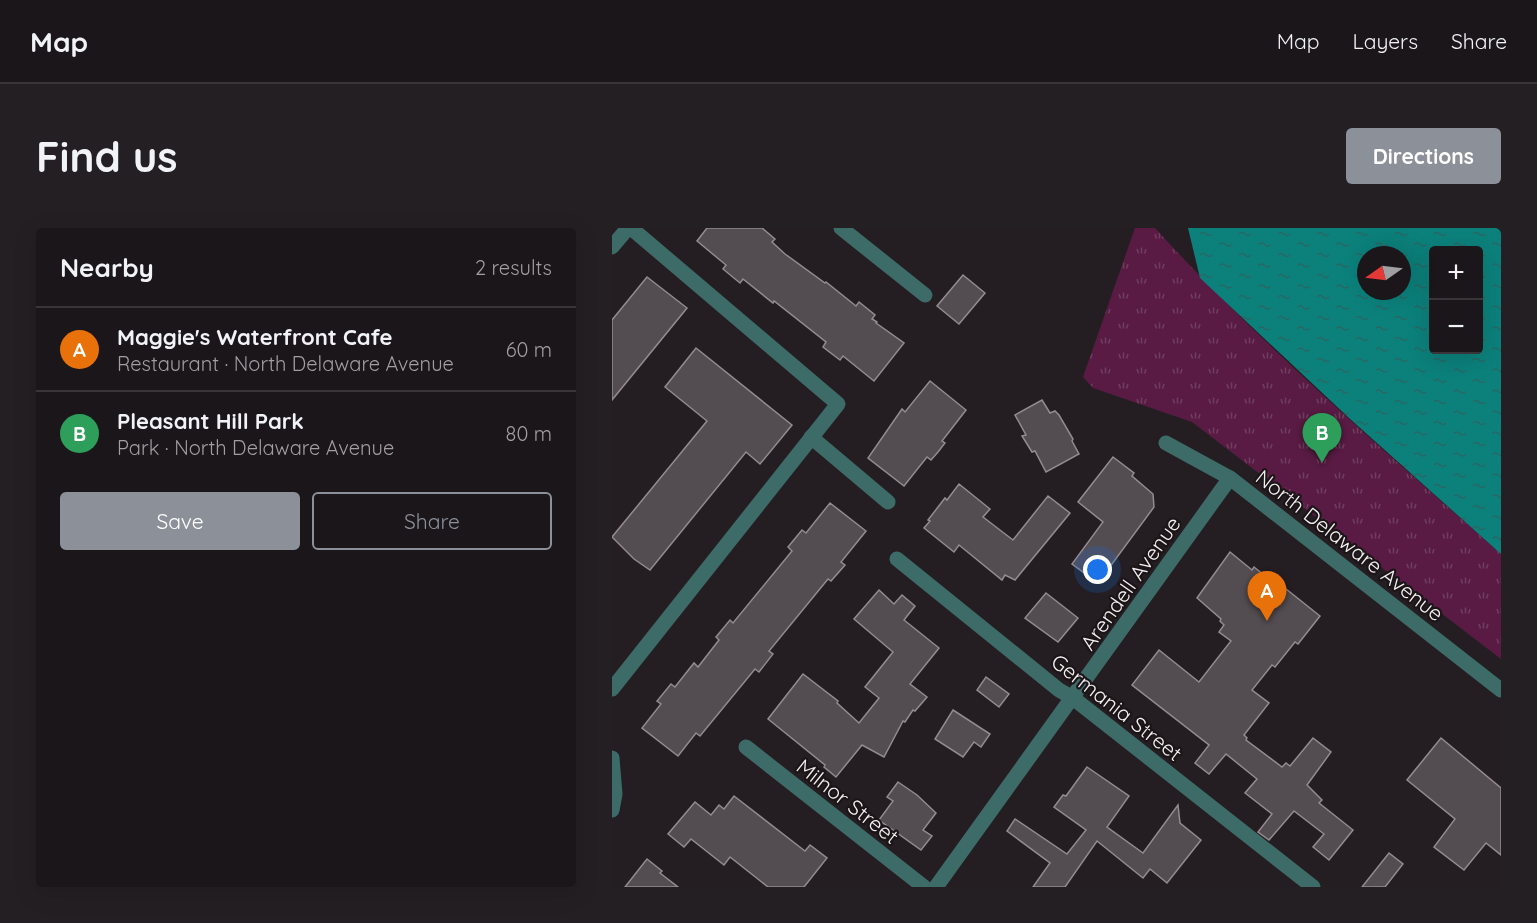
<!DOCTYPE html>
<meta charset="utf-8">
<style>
:root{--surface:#1b161a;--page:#241f23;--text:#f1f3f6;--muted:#a09fa2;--line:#393539;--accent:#8c9099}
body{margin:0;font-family:Quicksand,sans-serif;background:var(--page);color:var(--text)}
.controls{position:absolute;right:18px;top:18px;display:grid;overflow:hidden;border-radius:6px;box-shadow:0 6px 24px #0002}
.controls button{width:54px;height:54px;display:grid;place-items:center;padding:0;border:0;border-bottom:2px solid var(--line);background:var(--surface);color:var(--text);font:30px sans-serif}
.compass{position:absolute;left:745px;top:18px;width:54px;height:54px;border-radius:50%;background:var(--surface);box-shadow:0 6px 24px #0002;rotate:256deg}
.you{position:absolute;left:486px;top:342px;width:21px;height:21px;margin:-15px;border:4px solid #fff;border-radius:50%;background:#1a73e8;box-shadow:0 0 0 9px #1a73e833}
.badge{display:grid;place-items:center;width:39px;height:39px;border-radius:50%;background:var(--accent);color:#fff;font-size:20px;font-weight:700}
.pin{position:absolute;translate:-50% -50px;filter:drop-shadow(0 2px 3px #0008)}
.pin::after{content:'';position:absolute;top:32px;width:21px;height:18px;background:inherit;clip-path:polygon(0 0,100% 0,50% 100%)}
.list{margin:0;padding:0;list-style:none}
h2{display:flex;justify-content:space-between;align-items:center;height:78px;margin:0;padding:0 24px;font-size:26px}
h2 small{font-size:20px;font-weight:400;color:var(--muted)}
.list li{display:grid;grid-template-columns:39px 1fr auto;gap:18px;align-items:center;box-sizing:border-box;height:84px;padding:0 24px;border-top:2px solid var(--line)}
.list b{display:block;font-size:22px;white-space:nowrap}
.list p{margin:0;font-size:20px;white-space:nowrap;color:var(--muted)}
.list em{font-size:20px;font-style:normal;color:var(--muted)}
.actions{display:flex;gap:12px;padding:18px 24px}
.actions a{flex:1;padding:14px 0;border:2px solid var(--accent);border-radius:6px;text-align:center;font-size:21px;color:var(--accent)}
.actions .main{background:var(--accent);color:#fff}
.map{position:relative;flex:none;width:889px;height:659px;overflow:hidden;border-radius:6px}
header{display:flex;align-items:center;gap:36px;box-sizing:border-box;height:84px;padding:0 30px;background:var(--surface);border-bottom:2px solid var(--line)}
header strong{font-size:28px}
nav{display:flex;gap:33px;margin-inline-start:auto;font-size:21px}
.intro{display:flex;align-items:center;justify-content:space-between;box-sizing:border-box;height:144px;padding:0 36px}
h1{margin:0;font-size:42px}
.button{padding:15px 27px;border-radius:6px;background:var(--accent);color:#fff;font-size:21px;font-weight:700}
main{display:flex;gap:36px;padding:0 36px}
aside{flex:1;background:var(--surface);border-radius:6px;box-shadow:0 6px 24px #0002}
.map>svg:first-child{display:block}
</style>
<header>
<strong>Map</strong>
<nav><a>Map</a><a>Layers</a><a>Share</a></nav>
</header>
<div class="intro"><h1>Find us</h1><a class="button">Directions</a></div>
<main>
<aside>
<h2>Nearby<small>2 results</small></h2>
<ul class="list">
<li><span class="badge" style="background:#e8710a">A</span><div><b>Maggie's Waterfront Cafe</b><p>Restaurant · North Delaware Avenue</p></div><em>60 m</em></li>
<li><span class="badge" style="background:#2e9e5b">B</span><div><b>Pleasant Hill Park</b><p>Park · North Delaware Avenue</p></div><em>80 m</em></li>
</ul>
<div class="actions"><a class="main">Save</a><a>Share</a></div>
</aside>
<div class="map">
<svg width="889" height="659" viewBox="0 0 889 659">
<defs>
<pattern id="park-tufts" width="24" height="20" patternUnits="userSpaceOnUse" patternTransform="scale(1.5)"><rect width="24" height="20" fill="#591b43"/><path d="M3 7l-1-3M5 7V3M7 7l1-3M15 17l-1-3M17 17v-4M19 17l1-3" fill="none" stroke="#713d5f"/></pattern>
<pattern id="water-ripples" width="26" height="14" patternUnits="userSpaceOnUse" patternTransform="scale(1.5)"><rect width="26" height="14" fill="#0c807b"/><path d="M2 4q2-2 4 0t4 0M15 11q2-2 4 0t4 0" fill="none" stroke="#286764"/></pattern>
</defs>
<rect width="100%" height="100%" fill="#241e22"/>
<path fill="url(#park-tufts)" d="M523 0H543C649 117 771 221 889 326V431L580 194 481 160 471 149Z"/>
<path fill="url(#water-ripples)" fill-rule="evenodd" d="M576 0H889V326L737 190 588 50ZM822 22H867V122H822ZM754 27H790V63H754Z"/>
<g fill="#534c50" stroke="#938b8f" stroke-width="1.5">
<path d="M95 0H150L163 11 160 14 173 26 213 55 214 54 244 78 247 74 263 87 260 91 265 94 264 95 292 115 262 153 231 128 228 132 211 119 214 114 162 73 161 75 131 51 128 55 111 41 114 37 85 13Z"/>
<path d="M351 47 373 65 347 96 325 78Z"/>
<path d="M35 49 75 80 0 172V92Z"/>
<path d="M84 120 180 197 148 236 134 224 38 342 22 331 0 309 95 193 53 159Z"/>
<path d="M318 153 354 182 330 213 333 215 326 224 319 232 315 229 292 258 256 230 290 181 293 184Z"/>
<path d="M430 172 438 185 443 183 447 187 461 211 460 213 467 226 434 244 423 223 420 224 410 208 414 207 403 187Z"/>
<path d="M501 229 522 245 520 248 541 266 542 279 486 355 460 336 491 294 466 274Z"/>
<path d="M347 256 378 281 371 289 401 312 436 268 458 285 403 352 393 347 390 352 347 317 342 324 312 300 318 293 316 292 333 270 335 272Z"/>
<path d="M218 275 254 303 229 334 233 337 219 353 216 351 157 423 161 426 147 444 143 441 88 508 84 505 66 528 30 500 49 476 45 473 59 456 63 459 82 435 86 439 107 412 104 409 118 392 121 395 180 323 176 319 190 302 194 305Z"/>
<path d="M618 324 640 342 642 339 662 355 664 353 708 388 686 416 683 414 663 439 660 437 640 462 657 475 632 507 635 510 634 512 670 539 674 535 678 538 701 510 719 524 695 557 710 572 707 575 741 602 717 632 701 619 712 606 682 583 657 612 646 604 660 586 633 565 645 551 614 526 597 546 583 535 597 517 520 457 547 422 587 454 619 413 607 404 612 397 608 393 609 391 585 370Z"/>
<path d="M267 362 282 376 290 367 303 378 292 392 327 420 298 456 315 469 303 483 301 482 293 494 291 493 272 529 250 517 224 549 212 539 213 537 156 491 191 446 226 473 225 475 247 495 267 470 253 459 281 424 242 391Z"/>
<path d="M434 365 466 390 446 414 413 390Z"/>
<path d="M374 449 397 466 387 479 365 462Z"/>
<path d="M341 482 378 506 369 519 362 514 351 529 323 511Z"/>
<path d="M829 510 889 560V627L874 615 852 642 822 619 843 591 795 552Z"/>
<path d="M475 539 517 568 495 599 531 625 566 577 568 595 589 612 555 655 538 641 531 650 485 613 453 659H421L438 635 395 603 403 591 455 626 474 602 442 579 451 567 454 568Z"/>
<path d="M286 554 305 567 324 585 311 602 320 608 309 622 267 592 281 573 275 569Z"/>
<path d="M122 568 193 623 198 617 215 630 192 659H156L118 629 112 637 79 611 72 619 56 606 83 574 99 587 107 577 112 581Z"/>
<path d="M777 625 791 636 773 659H750Z"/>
<path d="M35 631 50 643 48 645 66 659H13Z"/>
</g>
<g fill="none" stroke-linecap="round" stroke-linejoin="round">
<g stroke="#3d6b68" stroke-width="15">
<path d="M229 0 313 67"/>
<path d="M0 19 16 0"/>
<path d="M199 209 276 274"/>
<path d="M554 215 618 250 889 462"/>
<path d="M285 331 447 462 461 470 701 659"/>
<path d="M0 461 226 176 19 0"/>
<path d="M134 519 312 659"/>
<path d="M0 530 3 566 0 582"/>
<path d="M324 659 618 250"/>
</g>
</g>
<g text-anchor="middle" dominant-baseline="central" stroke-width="4.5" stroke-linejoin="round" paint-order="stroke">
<g font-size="21" fill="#f5f1f3" stroke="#1b1518">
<text transform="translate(738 317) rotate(38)">North Delaware Avenue</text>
<text transform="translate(518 355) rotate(-55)">Arendell Avenue</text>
<text transform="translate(505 479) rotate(38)">Germania Street</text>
<text transform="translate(236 573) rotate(38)">Milnor Street</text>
</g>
</g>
</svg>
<div class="controls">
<button>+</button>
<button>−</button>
</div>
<svg class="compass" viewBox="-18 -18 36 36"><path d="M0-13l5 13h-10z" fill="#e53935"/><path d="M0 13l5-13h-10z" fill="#a09fa2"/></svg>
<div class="you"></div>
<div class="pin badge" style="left:655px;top:393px;background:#e8710a">A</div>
<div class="pin badge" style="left:710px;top:235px;background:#2e9e5b">B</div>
</div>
</main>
